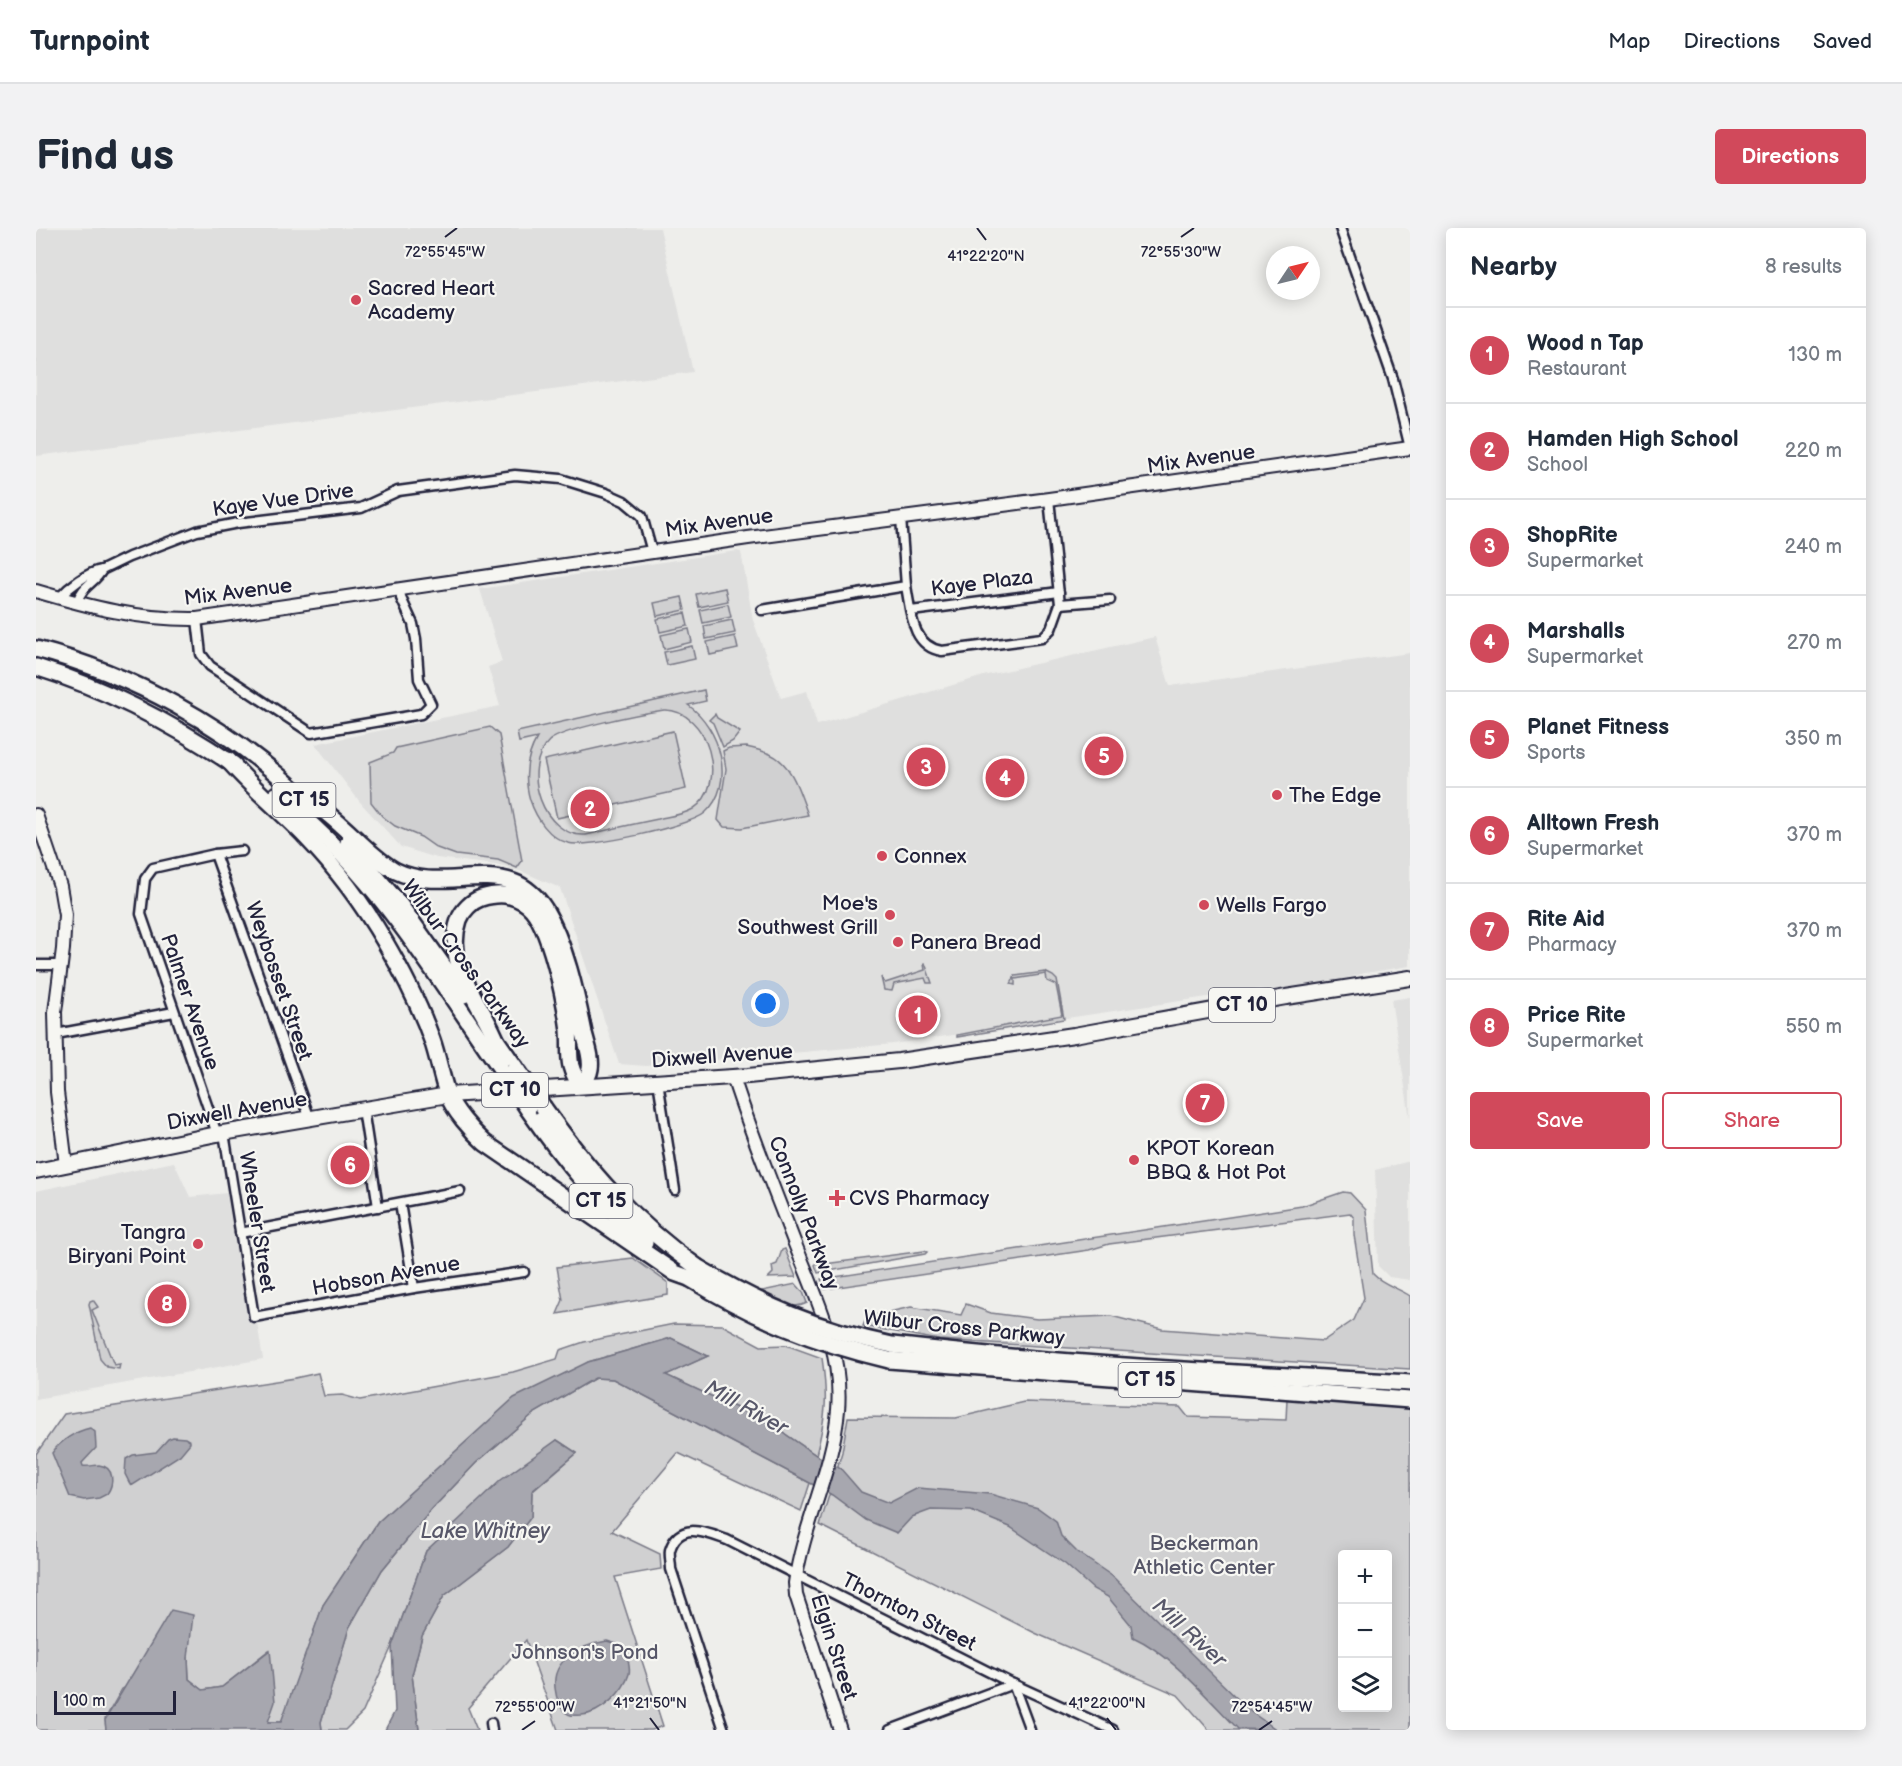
<!DOCTYPE html>
<meta charset="utf-8">
<style>
:root{--surface:#fff;--page:#f2f2f3;--text:#1f2937;--muted:#747a83;--line:#e0e1e3;--accent:#d1495b}
body{margin:0;font-family:"Balsamiq Sans",sans-serif;background:var(--page);color:var(--text)}
.controls{position:absolute;right:18px;bottom:18px;display:grid;overflow:hidden;border-radius:6px;box-shadow:0 3px 15px #0003}
.controls button{width:54px;height:54px;display:grid;place-items:center;padding:0;border:0;border-bottom:2px solid var(--line);background:var(--surface);color:var(--text);font:30px sans-serif}
.compass{position:absolute;left:1230px;top:18px;width:54px;height:54px;border-radius:50%;background:var(--surface);box-shadow:0 3px 15px #0003;rotate:55deg}
.scale{position:absolute;left:18px;bottom:15px;width:122px;box-sizing:border-box;padding-left:6px;border:3px solid #22223b;border-top:0;font-size:16px;line-height:21px;white-space:nowrap;color:#22223b;-webkit-text-stroke:4px #f6f6f2;paint-order:stroke}
.you{position:absolute;left:730px;top:776px;width:21px;height:21px;margin:-15px;border:4px solid #fff;border-radius:50%;background:#1a73e8;box-shadow:0 0 0 9px #1a73e833}
.badge{display:grid;place-items:center;width:39px;height:39px;border-radius:50%;background:var(--accent);color:#fff;font-size:20px;font-weight:700}
.pin{position:absolute;translate:-50% -50%;border:3px solid #fff;box-shadow:0 2px 6px #0006}
.list{margin:0;padding:0;list-style:none}
h2{display:flex;justify-content:space-between;align-items:center;height:78px;margin:0;padding:0 24px;font-size:26px}
h2 small{font-size:20px;font-weight:400;color:var(--muted)}
.list li{display:grid;grid-template-columns:39px 1fr auto;gap:18px;align-items:center;box-sizing:border-box;height:96px;padding:0 24px;border-top:2px solid var(--line)}
.list b{display:block;font-size:22px;white-space:nowrap}
.list p{margin:0;font-size:20px;white-space:nowrap;color:var(--muted)}
.list em{font-size:20px;font-style:normal;color:var(--muted)}
.actions{display:flex;gap:12px;padding:18px 24px}
.actions a{flex:1;padding:14px 0;border:2px solid var(--accent);border-radius:6px;text-align:center;font-size:21px;color:var(--accent)}
.actions .main{background:var(--accent);color:#fff}
.icon{flex:none;width:33px;height:33px;fill:none;stroke:currentColor;stroke-width:2;stroke-linecap:round;stroke-linejoin:round}
.map{position:relative;flex:none;width:1374px;height:1502px;overflow:hidden;border-radius:6px}
header{display:flex;align-items:center;gap:36px;box-sizing:border-box;height:84px;padding:0 30px;background:var(--surface);border-bottom:2px solid var(--line)}
header strong{font-size:28px}
nav{display:flex;gap:33px;margin-inline-start:auto;font-size:21px}
.intro{display:flex;align-items:center;justify-content:space-between;box-sizing:border-box;height:144px;padding:0 36px}
h1{margin:0;font-size:42px}
.button{padding:15px 27px;border-radius:6px;background:var(--accent);color:#fff;font-size:21px;font-weight:700}
main{display:flex;gap:36px;padding:0 36px}
aside{flex:1;background:var(--surface);border-radius:6px;box-shadow:0 3px 15px #0003}
.map>svg:first-child{display:block}
</style>
<header>
<strong>Turnpoint</strong>
<nav><a>Map</a><a>Directions</a><a>Saved</a></nav>
</header>
<div class="intro"><h1>Find us</h1><a class="button">Directions</a></div>
<main>
<div class="map">
<svg width="1374" height="1502" viewBox="0 0 1374 1502">
<rect width="100%" height="100%" fill="#eeeeeb"/>
<filter id="ink" filterUnits="userSpaceOnUse"><feTurbulence type="fractalNoise" baseFrequency=".0167" numOctaves="2"/><feDisplacementMap in="SourceGraphic" scale="12" xChannelSelector="R" yChannelSelector="G"/><feConvolveMatrix kernelMatrix="1 2 1 2 8 2 1 2 1" color-interpolation-filters="sRGB"/></filter>
<g filter="url(#ink)">
<g fill="#dfdfde">
<path d="M0 0H624L657 144 0 228Z"/>
<path d="M701 323 705 324 717 392 745 470 771 463 781 497 951 447 1119 409 1134 458 1374 425V738L1329 745 1228 773 1225 761 857 816 610 838 583 836 524 660 487 644 460 637 401 630 365 619 324 574 279 516 464 478 452 439 466 434 444 361Z"/>
<path d="M1374 769V890L1355 772Z"/>
<path d="M1374 933V1052L1353 1049 1342 1038 1339 942Z"/>
<path d="M138 934 154 969 191 965 213 1095 221 1094 227 1131 0 1171V963Z"/>
</g>
<g fill="#d0d0d1" stroke="#797986" stroke-width="1.5" fill-rule="evenodd">
<path d="M689 360 692 373 663 379 660 366Z"/>
<path d="M646 369 649 382 621 388 618 375Z"/>
<path d="M692 376 695 389 667 395 664 382Z"/>
<path d="M649 385 652 398 624 404 621 391Z"/>
<path d="M696 392 699 405 670 411 668 398Z"/>
<path d="M653 401 656 414 628 421 625 407Z"/>
<path d="M699 408 702 421 674 427 671 414Z"/>
<path d="M656 418 659 431 631 437 628 424Z"/>
<path d="M668 462 670 473 652 477C684 499 701 556 669 585 654 598 551 621 532 615 513 610 500 590 494 572 488 551 490 529 501 510L483 514 481 504ZM628 482C672 481 694 557 657 581 647 587 633 588 622 591 598 596 574 601 550 607 507 610 484 541 513 513 525 501 608 485 628 482Z"/>
<path d="M679 486 681 490 704 504 697 513 687 519 677 495 673 492Z"/>
<path d="M454 499 463 507 486 633 481 640 462 632 420 627 401 620 385 609 359 598 346 588 335 574 334 534 357 525 360 520Z"/>
<path d="M637 503 650 561 521 590 508 532Z"/>
<path d="M711 519C718 521 727 523 734 526 757 536 764 566 772 587L706 600 688 599 682 592 690 541 687 523 693 520Z"/>
<path d="M889 735 896 755H891L889 750 858 756 856 763 848 762 845 749 849 755 889 742 888 736Z"/>
<path d="M1009 744 1017 748 1021 752 1028 791 921 809V807L1026 787 1020 757 1011 753 1010 746 979 751V757L975 756 979 748Z"/>
<path d="M1307 964 1314 965 1330 982 1337 1046C1346 1056 1362 1060 1374 1068V1141L903 1112 827 1098 831 1089 875 1079 925 1087 930 1076 955 1085 1001 1091 1075 1088 1126 1101 1287 1113 1318 1092 1328 1070 1318 1007V990L1314 985 1073 1016 1053 1022 789 1061 785 1051 1266 978Z"/>
<path d="M749 1021 760 1049 732 1050 737 1045 736 1038 741 1036 746 1022Z"/>
<path d="M888 1023 891 1024 889 1026 782 1045 779 1037 781 1035 788 1036Z"/>
<path d="M597 1030 632 1055V1067L521 1086 527 1072 521 1039Z"/>
<path d="M760 1056 767 1064 771 1075C755 1084 735 1070 721 1064Z"/>
<path d="M57 1072 62 1079 56 1082 78 1137 84 1136 83 1141 71 1139 64 1131 53 1076 54 1073Z"/>
<path d="M638 1096 686 1097 725 1118 750 1117 786 1130C792 1170 790 1188 780 1227L733 1195 629 1147 672 1128 635 1110 552 1134 407 1235 342 1294 287 1377 246 1494H232L233 1422 186 1459 167 1462 153 1451 152 1430 86 1461 69 1491 70 1502H0V1226L28 1186 259 1150 282 1145 288 1168 306 1167 324 1172 477 1144 521 1131 524 1122 548 1114Z"/>
<path d="M559 1150 577 1151 774 1255 765 1283 642 1225 576 1303 624 1326 625 1341 579 1349 627 1498 616 1502H522L490 1412 432 1480 441 1502H383L376 1447 386 1408 408 1368 472 1319 495 1289 496 1264 541 1225 521 1212 390 1323 356 1418 327 1484 309 1502H286L285 1494 313 1400 346 1342 396 1281 440 1235 497 1186Z"/>
<path d="M1251 1171 1374 1180V1502H1173L1142 1467 999 1405 784 1297 806 1224 812 1189 920 1190 988 1174 1144 1179 1152 1189 1250 1192ZM1306 1326H1352V1480H1306Z"/>
</g>
<g fill="#a7a7af" stroke="#727281" stroke-width="1.5">
<path d="M635 1110 672 1128 630 1147 733 1195 780 1227 805 1241 825 1264 853 1275 882 1260 954 1266 1002 1280 1020 1293 1025 1308 1041 1324 1076 1348 1215 1484 1241 1502 1202 1501C1173 1472 1135 1426 1097 1409L1095 1397 1072 1369 1057 1361 1029 1336 974 1299 935 1283 895 1282 876 1289 861 1305 830 1292 796 1267 774 1255 577 1151 559 1150 497 1186 440 1235 396 1281 346 1342 313 1400 285 1494 286 1502H70L69 1492 135 1382 157 1387 152 1430 153 1451 167 1462 186 1459 234 1422 239 1474 232 1494H245L287 1377 342 1294 478 1170 552 1134Z"/>
<path d="M54 1200 59 1204 60 1220 46 1235 47 1238C52 1239 58 1237 63 1237 79 1239 78 1256 71 1266L63 1270 48 1272 34 1269 16 1225C24 1213 40 1203 54 1200Z"/>
<path d="M137 1209 149 1210 154 1213V1215L144 1227 97 1257 94 1256 89 1246 90 1231 97 1227 120 1224 132 1211Z"/>
<path d="M521 1212 541 1225 496 1263 495 1289 472 1319 408 1368 386 1408 376 1447 383 1502H349L359 1483 356 1418 390 1323 465 1252Z"/>
<path d="M571 1413 584 1417 591 1424C591 1431 595 1439 593 1446 588 1464 564 1486 546 1487 540 1487 535 1489 529 1484 522 1478 520 1468 519 1460 515 1430 547 1417 571 1413Z"/>
</g>
<g fill="none" stroke-linecap="round" stroke-linejoin="round">
<defs>
<g id="street">
<path d="M1304 0 1357 151 1374 220"/>
<path d="M1013 271 1024 376 1074 372"/>
<path d="M66 342 93 329 161 303 202 295 325 280 362 263 479 247 525 251 570 265 588 273 606 288 616 324"/>
<path d="M870 358C875 383 875 418 906 423L1006 410 1015 401 1024 376"/>
<path d="M23 370C33 359 52 344 66 342 58 356 47 356 41 374"/>
<path d="M726 382 870 358 865 290"/>
<path d="M875 383 1023 364"/>
<path d="M161 391 165 426 174 438 275 505 385 486 395 476 383 451 380 411 377 396 365 370 364 361"/>
<path d="M179 626 274 891"/>
<path d="M0 737H25"/>
<path d="M20 806 138 784"/>
<path d="M622 853 639 962"/>
<path d="M327 881 342 979"/>
<path d="M188 905 218 1089 378 1060 488 1044"/>
<path d="M181 906 105 686 109 651 117 640 179 626 206 623"/>
<path d="M364 975 378 1060"/>
<path d="M204 1005 424 963"/>
<path d="M455 1495 456 1502"/>
<path d="M688 1502 635 1341C635 1335 633 1327 634 1322 643 1292 671 1305 691 1312L977 1456 1077 1502"/>
<path d="M854 1502 977 1456 994 1502"/>
</g>
<g id="secondary">
<path d="M0 363C54 379 103 392 161 391L712 310 1013 271 1374 220"/>
<path d="M0 587 24 658 29 687 27 721 19 784 21 864 30 937"/>
<path d="M697 849C715 906 738 961 759 1016 780 1069 807 1124 802 1182 797 1242 767 1297 759 1355L760 1367 804 1502"/>
</g>
<path id="primary" d="M0 943 181 906 412 867 712 848 863 833 1038 807 1250 769 1374 750"/>
<g id="highway">
<path d="M0 421C96 446 191 498 263 566"/>
<path d="M0 439C71 461 137 496 198 537"/>
<path d="M192 532C216 560 244 582 270 609 300 640 327 676 349 714 367 745 384 778 396 812 402 829 405 848 411 865 417 882 436 903 449 915L639 1045 653 1050"/>
<path d="M257 561C281 575 301 593 321 612 333 623 345 635 360 643 399 662 440 641 477 654 489 658 501 669 508 680 529 715 540 765 548 805 551 817 556 830 554 841 553 848 550 852 546 857 529 840 535 824 533 802 529 773 514 695 492 677 476 665 463 665 445 670 436 673 426 683 423 692 407 738 446 774 461 814"/>
<path d="M240 567C335 638 398 745 465 841"/>
<path d="M312 615 364 677 428 767"/>
<path d="M456 806 479 839"/>
<path d="M508 880C553 943 597 994 661 1039"/>
<path d="M492 881C528 933 562 973 609 1015"/>
<path d="M856 1117C1028 1137 1201 1145 1374 1155"/>
<path d="M853 1132 1374 1172"/>
</g>
</defs>
<use href="#street" stroke="#22223b" stroke-width="13"/>
<use href="#secondary" stroke="#22223b" stroke-width="16"/>
<use href="#primary" stroke="#22223b" stroke-width="18"/>
<use href="#highway" stroke="#22223b" stroke-width="20"/>
<use href="#street" stroke="#f6f6f2" stroke-width="8"/>
<use href="#secondary" stroke="#f6f6f2" stroke-width="12"/>
<use href="#primary" stroke="#f6f6f2" stroke-width="14"/>
<use href="#highway" stroke="#f6f6f2" stroke-width="15"/>
<defs>
<g id="highway-bridge">
<path d="M479 839 508 880"/>
<path d="M465 841 492 881"/>
<path d="M661 1039C727 1078 780 1101 856 1117"/>
<path d="M653 1050C721 1091 776 1114 853 1132"/>
</g>
</defs>
<use href="#highway-bridge" stroke="#22223b" stroke-width="20" stroke-linecap="butt"/>
<use href="#highway-bridge" stroke="#f6f6f2" stroke-width="15"/>
</g>
</g>
<path fill="none" stroke="#22223b" stroke-width="2" d="M941 0 950 12M409 9 421 0M1145 9 1158 0M614 1490 623 1502M1071 1490 1080 1502M486 1502 499 1493M1223 1502 1236 1493"/>
<g fill="#d1495b" stroke="#f6f6f2" stroke-width="2">
<circle cx="320" cy="72" r="6"/>
<circle cx="1241" cy="567" r="6"/>
<circle cx="846" cy="628" r="6"/>
<circle cx="1168" cy="677" r="6"/>
<circle cx="854" cy="687" r="6"/>
<circle cx="862" cy="714" r="6"/>
<circle cx="1098" cy="932" r="6"/>
<path d="M798 961h6v6h6v6h-6v6h-6v-6h-6v-6h6z"/>
<circle cx="162" cy="1016" r="6"/>
</g>
<g text-anchor="middle" dominant-baseline="central" stroke-width="4.5" stroke-linejoin="round" paint-order="stroke">
<g fill="#f6f6f2" stroke="#626272" stroke-width="1.5">
<rect x="236.5" y="555" width="63" height="34" rx="4.5"/>
<rect x="1173" y="760" width="66" height="34" rx="4.5"/>
<rect x="446" y="845" width="66" height="34" rx="4.5"/>
<rect x="533.5" y="956" width="63" height="34" rx="4.5"/>
<rect x="1082.5" y="1135" width="63" height="34" rx="4.5"/>
</g>
<g font-size="20" font-weight="bold" fill="#22223b">
<text x="268" y="572">CT 15</text>
<text x="1206" y="777">CT 10</text>
<text x="479" y="862">CT 10</text>
<text x="565" y="973">CT 15</text>
<text x="1114" y="1152">CT 15</text>
</g>
<g font-size="21" fill="#22223b" stroke="#f6f6f2" text-anchor="start">
<text x="332" y="60">Sacred Heart<tspan x="332" dy="24">Academy</tspan></text>
<text x="1253" y="567">The Edge</text>
<text x="858" y="628">Connex</text>
<text x="842" y="675" text-anchor="end">Moe's<tspan x="842" dy="24">Southwest Grill</tspan></text>
<text x="1180" y="677">Wells Fargo</text>
<text x="874" y="714">Panera Bread</text>
<text x="1110" y="920">KPOT Korean<tspan x="1110" dy="24">BBQ &amp; Hot Pot</tspan></text>
<text x="813" y="970">CVS Pharmacy</text>
<text x="150" y="1004" text-anchor="end">Tangra<tspan x="150" dy="24">Biryani Point</tspan></text>
</g>
<g font-size="21" fill="#22223b" stroke="#f6f6f2">
<text transform="translate(1165 231) rotate(-8)">Mix Avenue</text>
<text transform="translate(247 272) rotate(-8)">Kaye Vue Drive</text>
<text transform="translate(683 295) rotate(-8)">Mix Avenue</text>
<text transform="translate(946 355) rotate(-7)">Kaye Plaza</text>
<text transform="translate(202 364) rotate(-7)">Mix Avenue</text>
<text transform="translate(430 736) rotate(54)">Wilbur Cross Parkway</text>
<text transform="translate(243 753) rotate(71)">Weybosset Street</text>
<text transform="translate(154 774) rotate(71)">Palmer Avenue</text>
<text transform="translate(686 828) rotate(-4)">Dixwell Avenue</text>
<text transform="translate(201 883) rotate(-10)">Dixwell Avenue</text>
<text transform="translate(768 985) rotate(69)">Connolly Parkway</text>
<text transform="translate(221 994) rotate(81)">Wheeler Street</text>
<text transform="translate(350 1048) rotate(-10)">Hobson Avenue</text>
<text transform="translate(928 1100) rotate(6)">Wilbur Cross Parkway</text>
<text transform="translate(873 1384) rotate(27)">Thornton Street</text>
<text transform="translate(798 1419) rotate(72)">Elgin Street</text>
</g>
<g font-size="21" fill="#565668" stroke="#f6f6f2">
<text x="1168" y="1315">Beckerman<tspan x="1168" dy="24">Athletic Center</tspan></text>
<text x="549" y="1424">Johnson's Pond</text>
</g>
<g font-size="22" font-style="italic" fill="#575769" stroke="#f6f6f2">
<text transform="translate(710 1180) rotate(29)">Mill River</text>
<text x="449" y="1303">Lake Whitney</text>
<text transform="translate(1153 1405) rotate(42)">Mill River</text>
</g>
</g>
<g font-size="15" text-anchor="middle" fill="#22223b" stroke="#f6f6f2" stroke-width="4.5" stroke-linejoin="round" paint-order="stroke">
<text x="409" y="29">72°55'45"W</text>
<text x="1145" y="29">72°55'30"W</text>
<text x="950" y="33">41°22'20"N</text>
<text x="614" y="1480">41°21'50"N</text>
<text x="1071" y="1480">41°22'00"N</text>
<text x="499" y="1484">72°55'00"W</text>
<text x="1236" y="1484">72°54'45"W</text>
</g>
</svg>
<div class="controls">
<button>+</button>
<button>−</button>
<button><svg class="icon" aria-label="layers" viewBox="0 0 24 24"><path d="M12 4l9 5-9 5-9-5zM3 14l9 5 9-5"/></svg></button>
</div>
<svg class="compass" viewBox="-18 -18 36 36"><path d="M0-13l5 13h-10z" fill="#e53935"/><path d="M0 13l5-13h-10z" fill="#747a83"/></svg>
<div class="scale">100 m</div>
<div class="you"></div>
<div class="pin badge" style="left:882px;top:787px">1</div>
<div class="pin badge" style="left:554px;top:581px">2</div>
<div class="pin badge" style="left:890px;top:539px">3</div>
<div class="pin badge" style="left:969px;top:550px">4</div>
<div class="pin badge" style="left:1068px;top:528px">5</div>
<div class="pin badge" style="left:314px;top:937px">6</div>
<div class="pin badge" style="left:1169px;top:875px">7</div>
<div class="pin badge" style="left:131px;top:1076px">8</div>
</div>
<aside>
<h2>Nearby<small>8 results</small></h2>
<ul class="list">
<li><span class="badge">1</span><div><b>Wood n Tap</b><p>Restaurant</p></div><em>130 m</em></li>
<li><span class="badge">2</span><div><b>Hamden High School</b><p>School</p></div><em>220 m</em></li>
<li><span class="badge">3</span><div><b>ShopRite</b><p>Supermarket</p></div><em>240 m</em></li>
<li><span class="badge">4</span><div><b>Marshalls</b><p>Supermarket</p></div><em>270 m</em></li>
<li><span class="badge">5</span><div><b>Planet Fitness</b><p>Sports</p></div><em>350 m</em></li>
<li><span class="badge">6</span><div><b>Alltown Fresh</b><p>Supermarket</p></div><em>370 m</em></li>
<li><span class="badge">7</span><div><b>Rite Aid</b><p>Pharmacy</p></div><em>370 m</em></li>
<li><span class="badge">8</span><div><b>Price Rite</b><p>Supermarket</p></div><em>550 m</em></li>
</ul>
<div class="actions"><a class="main">Save</a><a>Share</a></div>
</aside>
</main>
